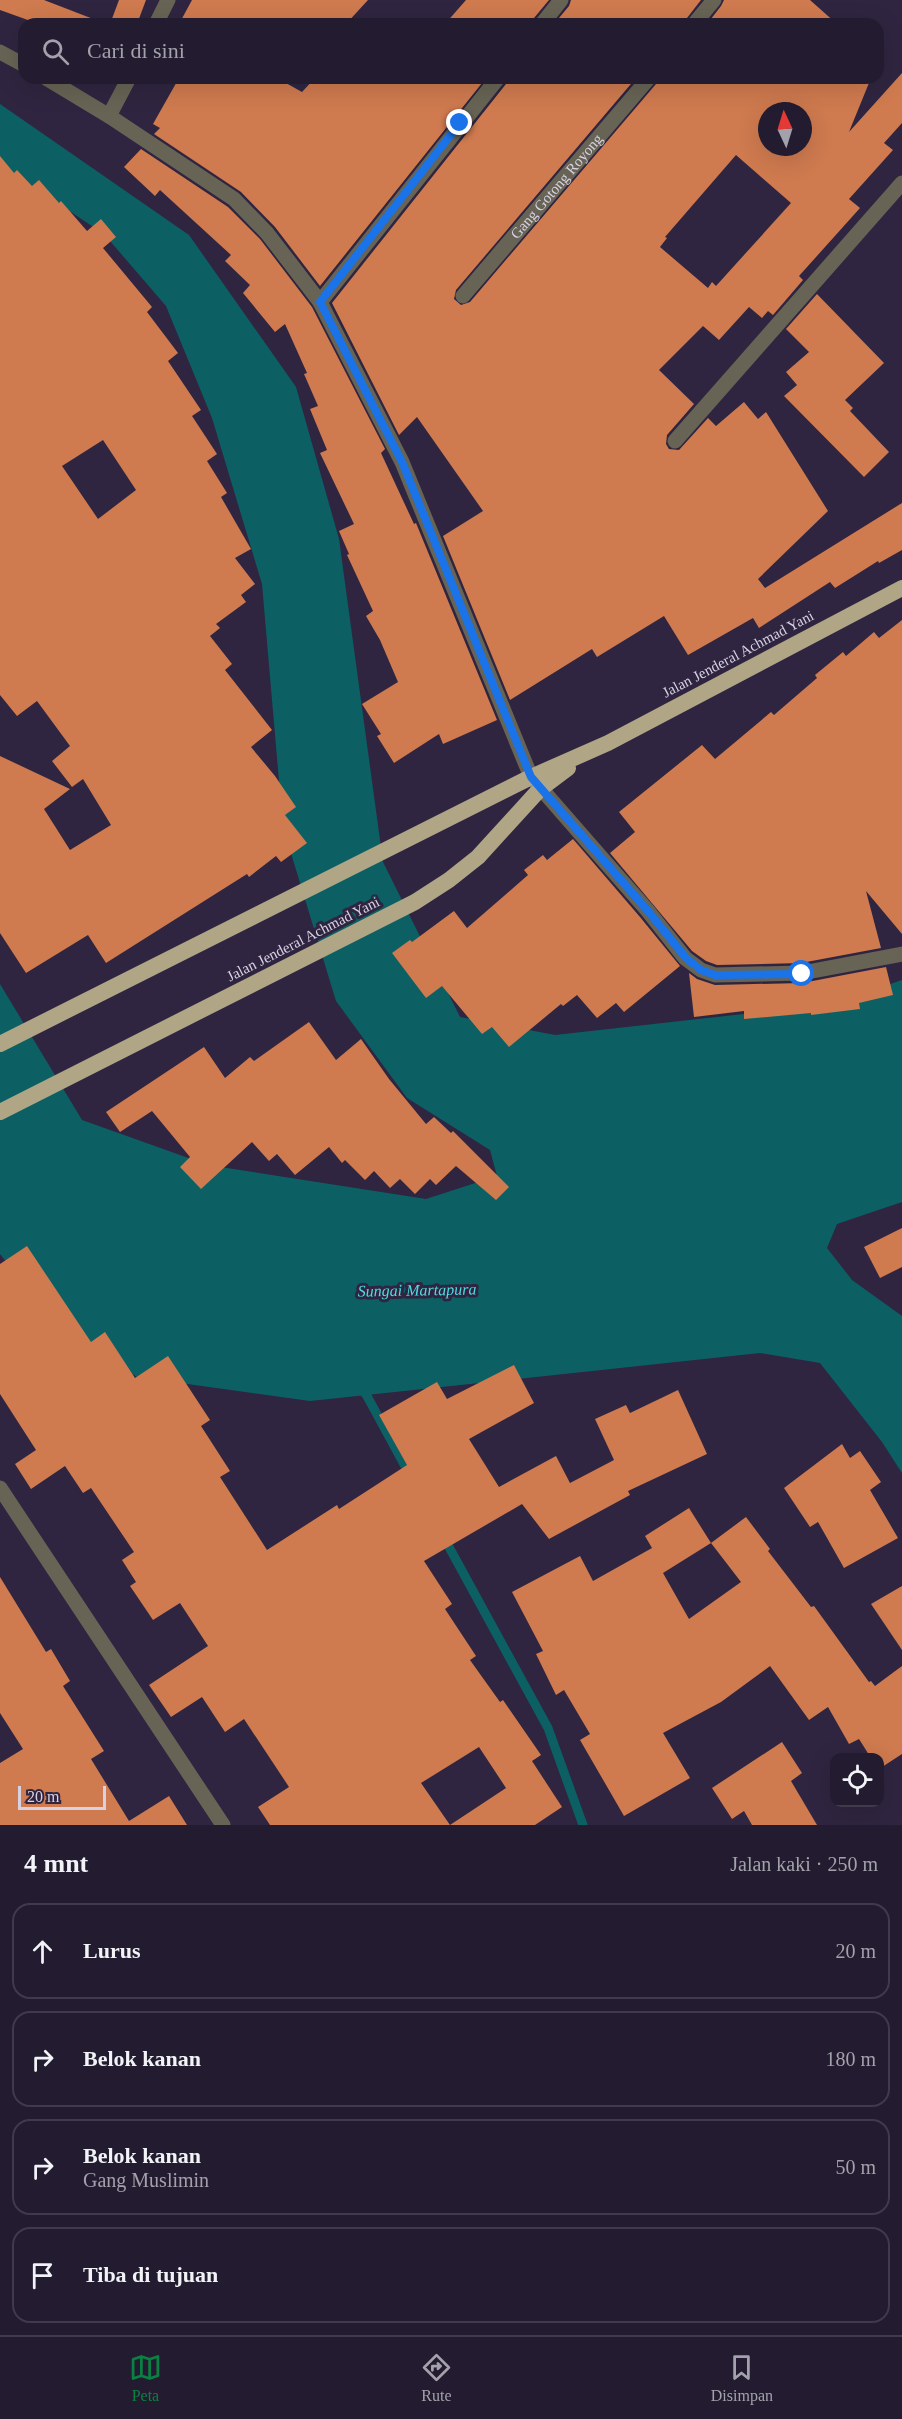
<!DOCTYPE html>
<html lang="id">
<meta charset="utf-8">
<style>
:root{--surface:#231c30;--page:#2f293c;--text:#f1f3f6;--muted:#a3a1ab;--line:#403a4c;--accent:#0b8043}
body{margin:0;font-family:"Times New Roman",serif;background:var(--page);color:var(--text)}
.controls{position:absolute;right:18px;bottom:18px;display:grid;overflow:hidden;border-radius:12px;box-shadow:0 6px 24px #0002}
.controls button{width:54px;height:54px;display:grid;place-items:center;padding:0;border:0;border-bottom:2px solid var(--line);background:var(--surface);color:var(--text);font:30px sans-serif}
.compass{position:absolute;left:758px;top:102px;width:54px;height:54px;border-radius:50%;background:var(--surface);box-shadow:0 6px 24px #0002;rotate:356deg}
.scale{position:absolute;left:18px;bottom:15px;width:88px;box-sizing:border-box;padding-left:6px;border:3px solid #d7d1e2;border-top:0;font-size:16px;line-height:21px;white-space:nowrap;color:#d7d1e2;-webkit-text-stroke:4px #2f2540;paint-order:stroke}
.stop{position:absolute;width:18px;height:18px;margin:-14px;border:4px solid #1a73e8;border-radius:50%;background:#fff}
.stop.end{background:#1a73e8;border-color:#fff;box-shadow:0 2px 6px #0008}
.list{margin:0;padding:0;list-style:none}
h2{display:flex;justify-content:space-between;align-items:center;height:78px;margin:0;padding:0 24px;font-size:26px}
h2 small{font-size:20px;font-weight:400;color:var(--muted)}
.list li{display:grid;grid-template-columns:39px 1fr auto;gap:18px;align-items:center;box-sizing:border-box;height:96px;margin:0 12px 12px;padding:0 12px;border:2px solid var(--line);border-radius:18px}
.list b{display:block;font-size:22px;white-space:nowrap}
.list p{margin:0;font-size:20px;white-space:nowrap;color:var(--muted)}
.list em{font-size:20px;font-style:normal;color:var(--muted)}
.icon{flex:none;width:33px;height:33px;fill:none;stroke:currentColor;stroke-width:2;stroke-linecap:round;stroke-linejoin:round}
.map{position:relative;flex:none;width:902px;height:1825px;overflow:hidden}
.search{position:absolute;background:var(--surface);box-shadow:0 6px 24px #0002;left:18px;right:18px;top:18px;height:66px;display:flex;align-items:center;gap:15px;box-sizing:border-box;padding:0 21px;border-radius:18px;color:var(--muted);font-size:22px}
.sheet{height:510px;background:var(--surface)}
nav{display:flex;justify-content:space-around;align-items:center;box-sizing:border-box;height:84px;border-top:2px solid var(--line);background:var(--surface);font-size:16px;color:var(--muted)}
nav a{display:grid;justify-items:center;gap:3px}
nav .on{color:var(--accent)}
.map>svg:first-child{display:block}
</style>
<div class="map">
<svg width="902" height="1825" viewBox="0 0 902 1825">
<rect width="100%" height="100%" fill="#2f2540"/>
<path fill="#0c6064" d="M0 104 189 235 296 387 339 539 383 862 460 1017 555 1035 833 1004 902 980V1202L837 1224 827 1248 852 1280 902 1316V1473L882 1442 820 1363 760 1353 310 1401 137 1377 47 1315 0 1254V984L82 1120 208 1165 426 1199 497 1176 490 1150 407 1098 336 1001 283 827 262 584 212 418 166 306 104 234 0 165Z"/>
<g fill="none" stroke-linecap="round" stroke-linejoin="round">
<g stroke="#0c6064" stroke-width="9">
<path d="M360 1387 367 1396 411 1477"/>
<path d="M443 1536 548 1728 583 1825"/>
</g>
</g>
<g fill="#cf7a4f" fill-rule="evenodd">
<path d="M0 0H44L101 22V24H39L0 10Z"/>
<path d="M119 0H146L137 24H110Z"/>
<path d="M192 0H368L346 24H179Z"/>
<path d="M466 0H549L534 18 532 24H445Z"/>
<path d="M571 0H701L687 18 684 24H554L569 6Z"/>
<path d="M724 0H810L837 24H707L721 6Z"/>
<path d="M902 73V123L884 143 893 150 849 199 860 208 799 276 803 280 773 315 768 311 762 318 749 307 719 340 703 326 659 370 694 404 667 435 666 444 669 449 679 450 708 418 716 426 744 402 758 419 766 412 828 511 758 579 765 588 902 503V550L879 563 878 561 835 588 830 582 759 628 753 618 688 655 664 616 597 657 592 649 510 700 443 536 483 511 417 417 399 435 332 303 506 84 508 78H636L456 290 454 299 461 305 470 302 656 84 659 78H871L849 132ZM767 111H803V147H767ZM736 155 791 203 716 286 712 282 708 288 660 247 667 238 665 237Z"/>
<path d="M179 78H277L302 92 315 78H486L320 286 275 227 241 192 154 134 160 128 153 124Z"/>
<path d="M141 149 228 207 260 239 312 307 385 449 381 453 414 524 416 523 497 720 443 744 439 734 394 763 377 736 381 734 362 704 398 682 380 640 366 616 373 611 347 555 349 554 339 531 354 524 320 453 327 450 310 409 318 406 304 374 307 373 285 324 275 332 243 293 250 285 225 261 231 255 160 190 155 196 124 167Z"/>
<path d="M0 156 14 173 17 170 32 186 39 180 59 203 61 201 87 231 101 219 116 237 103 248 152 307 147 312 178 353 168 361 201 410 192 416 217 454 207 461 227 493 221 497 251 549 235 558 255 584 241 595 246 602 216 624 220 628 210 636 232 664 225 670 272 730 251 747 275 776 296 807 285 815 307 843 281 862 276 856 249 877 247 874 106 963 88 935 26 973 0 933V756L70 789 44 809 70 850 111 825 83 779 72 787 52 761 70 746 37 701 17 716 0 695ZM103 440 136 490 98 519 62 466Z"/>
<path d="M817 294 884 363 845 400 853 408 850 411 889 452 864 477 784 396 797 385 786 372 809 352 786 329Z"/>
<path d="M902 620V934L866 891 881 948 801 963 717 965 706 961 692 951 610 853 635 832 619 812 702 745 715 759 771 712 774 715 817 678 815 675 843 652 846 656 874 632 879 638Z"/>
<path d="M573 839 640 917 680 966 624 1012 616 1003 597 1018 577 995 563 1006 561 1004 509 1047 492 1027 482 1034 442 986 426 998 392 953 410 940 412 942 454 911 467 928 528 875 524 870 543 855 547 860Z"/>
<path d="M886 967 893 995 859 1003 860 1009 811 1015V1013L744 1019V1011L694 1017 689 973 697 979 715 985 802 983Z"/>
<path d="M309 1022 336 1060 361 1039 389 1079 426 1124 434 1117 451 1133 453 1131 509 1187 496 1200 456 1166 436 1185 430 1179 415 1194 400 1179 390 1188 374 1171 365 1180 345 1160 342 1163 329 1147 295 1175 277 1154 269 1161 252 1142 201 1189 180 1167 190 1157 152 1111 120 1132 106 1112 204 1047 225 1078 250 1057 254 1061Z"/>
<path d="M902 1228V1267L880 1278 864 1247Z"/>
<path d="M27 1246 91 1342 105 1332 135 1378 168 1356 210 1420 201 1426 230 1471 220 1477 267 1550 337 1505 339 1509 407 1465 379 1415 437 1382 447 1399 514 1365 534 1403 469 1439 499 1487 556 1456 570 1483 614 1460 595 1419 626 1405 630 1413 678 1390 707 1454 628 1491 630 1495 549 1539 522 1504 424 1561 452 1604 445 1609 476 1656 470 1660 500 1702 503 1700 541 1755 532 1761 562 1807 535 1825H450L506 1788 479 1747 421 1783 450 1825H270L258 1807 289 1787 244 1719 225 1732 202 1697 171 1717 149 1685 208 1646 180 1603 153 1620 130 1586 136 1582 122 1560 134 1552 91 1488 83 1493 65 1466 31 1489 15 1464 36 1450 0 1394V1264Z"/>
<path d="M842 1444 850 1458 860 1451 881 1482 870 1490 898 1538 844 1568 818 1522 810 1527 784 1488Z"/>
<path d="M689 1508 711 1543 746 1517 770 1549 768 1551 811 1607 814 1606 869 1682 871 1681 875 1686 902 1666V1754L879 1769V1758H871L859 1739 849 1744 828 1707 809 1720 770 1666 721 1702 663 1733 690 1778 624 1816 580 1740 590 1734 564 1690 556 1695 536 1654 543 1651 512 1592 580 1556 593 1581 652 1548 645 1536ZM711 1543 741 1582 689 1619 663 1573Z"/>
<path d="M0 1577 46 1652 51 1649 70 1681 63 1686 104 1751 91 1759 129 1821 169 1796 187 1825H0V1763L23 1749 0 1713Z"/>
<path d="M902 1586V1650L871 1604Z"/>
<path d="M782 1742 802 1773 791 1781 817 1825H752L744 1811 732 1819 712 1788Z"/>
</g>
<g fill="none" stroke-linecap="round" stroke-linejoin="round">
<g stroke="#676455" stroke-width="15">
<path d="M156 24 168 0"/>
<path d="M542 24 561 0"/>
<path d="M694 24 714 0"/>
<path d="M0 52 24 65"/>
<path d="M46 78 109 116 234 199 267 233 320 302 402 462 531 777 648 911 685 958 701 970 715 975 802 973 902 954"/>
<path d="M109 116 129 78"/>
<path id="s1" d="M463 296 649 78"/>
<path d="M320 302 498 78"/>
<path d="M675 441 902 183"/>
</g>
<path stroke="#676455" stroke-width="15" d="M0 1488 223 1825"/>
<g stroke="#b0a686" stroke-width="16">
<path d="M0 1044 531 777 608 743 902 588"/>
<path d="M0 1112 415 902 449 880 478 857 540 789 568 768"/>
</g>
</g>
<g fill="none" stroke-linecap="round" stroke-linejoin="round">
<path stroke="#1a73e8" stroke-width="8" d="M460 123 320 302 402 462 531 777 648 911 686 958 701 970 715 975 802 974"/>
</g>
<g text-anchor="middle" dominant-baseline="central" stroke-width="6" stroke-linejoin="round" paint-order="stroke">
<g font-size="15" fill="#d7d1e2" stroke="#2f2540">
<text stroke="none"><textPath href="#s1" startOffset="144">Gang Gotong Royong</textPath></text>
<text transform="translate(738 654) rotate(-28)">Jalan Jenderal Achmad Yani</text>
<text transform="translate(303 939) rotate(-27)">Jalan Jenderal Achmad Yani</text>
</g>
<g font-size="16" font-style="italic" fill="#4cdde2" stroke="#2f2540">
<text transform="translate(417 1290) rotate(-1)">Sungai Martapura</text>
</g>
</g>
</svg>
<div class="controls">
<button><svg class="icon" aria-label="locate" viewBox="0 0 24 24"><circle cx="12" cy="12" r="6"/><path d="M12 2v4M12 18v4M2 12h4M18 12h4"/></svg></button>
</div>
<svg class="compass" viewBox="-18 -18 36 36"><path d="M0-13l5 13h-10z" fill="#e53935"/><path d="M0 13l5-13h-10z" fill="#a3a1ab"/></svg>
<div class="scale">20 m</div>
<div class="stop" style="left:802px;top:974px"></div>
<div class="stop end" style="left:460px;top:123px"></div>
<div class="search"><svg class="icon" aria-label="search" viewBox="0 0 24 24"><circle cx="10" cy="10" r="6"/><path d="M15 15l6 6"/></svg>Cari di sini</div>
</div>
<section class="sheet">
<h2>4 mnt<small>Jalan kaki · 250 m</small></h2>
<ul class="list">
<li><svg class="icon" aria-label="ahead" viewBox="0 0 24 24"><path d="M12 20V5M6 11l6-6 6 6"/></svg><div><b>Lurus</b></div><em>20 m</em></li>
<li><svg class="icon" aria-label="right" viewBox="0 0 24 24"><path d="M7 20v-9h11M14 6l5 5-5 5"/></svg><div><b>Belok kanan</b></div><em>180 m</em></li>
<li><svg class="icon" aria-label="right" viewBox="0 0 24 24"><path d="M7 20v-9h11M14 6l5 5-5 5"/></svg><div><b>Belok kanan</b><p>Gang Muslimin</p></div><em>50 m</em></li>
<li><svg class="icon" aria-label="arrive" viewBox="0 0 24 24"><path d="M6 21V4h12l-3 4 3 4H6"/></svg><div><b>Tiba di tujuan</b></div></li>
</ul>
</section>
<nav>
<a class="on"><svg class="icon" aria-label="map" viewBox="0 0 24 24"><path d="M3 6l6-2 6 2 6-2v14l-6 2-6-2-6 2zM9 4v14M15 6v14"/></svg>Peta</a>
<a><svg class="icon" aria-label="directions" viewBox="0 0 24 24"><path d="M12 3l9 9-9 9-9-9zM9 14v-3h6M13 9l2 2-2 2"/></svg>Rute</a>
<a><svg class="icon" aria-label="saved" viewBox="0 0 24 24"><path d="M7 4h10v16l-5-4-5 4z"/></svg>Disimpan</a>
</nav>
